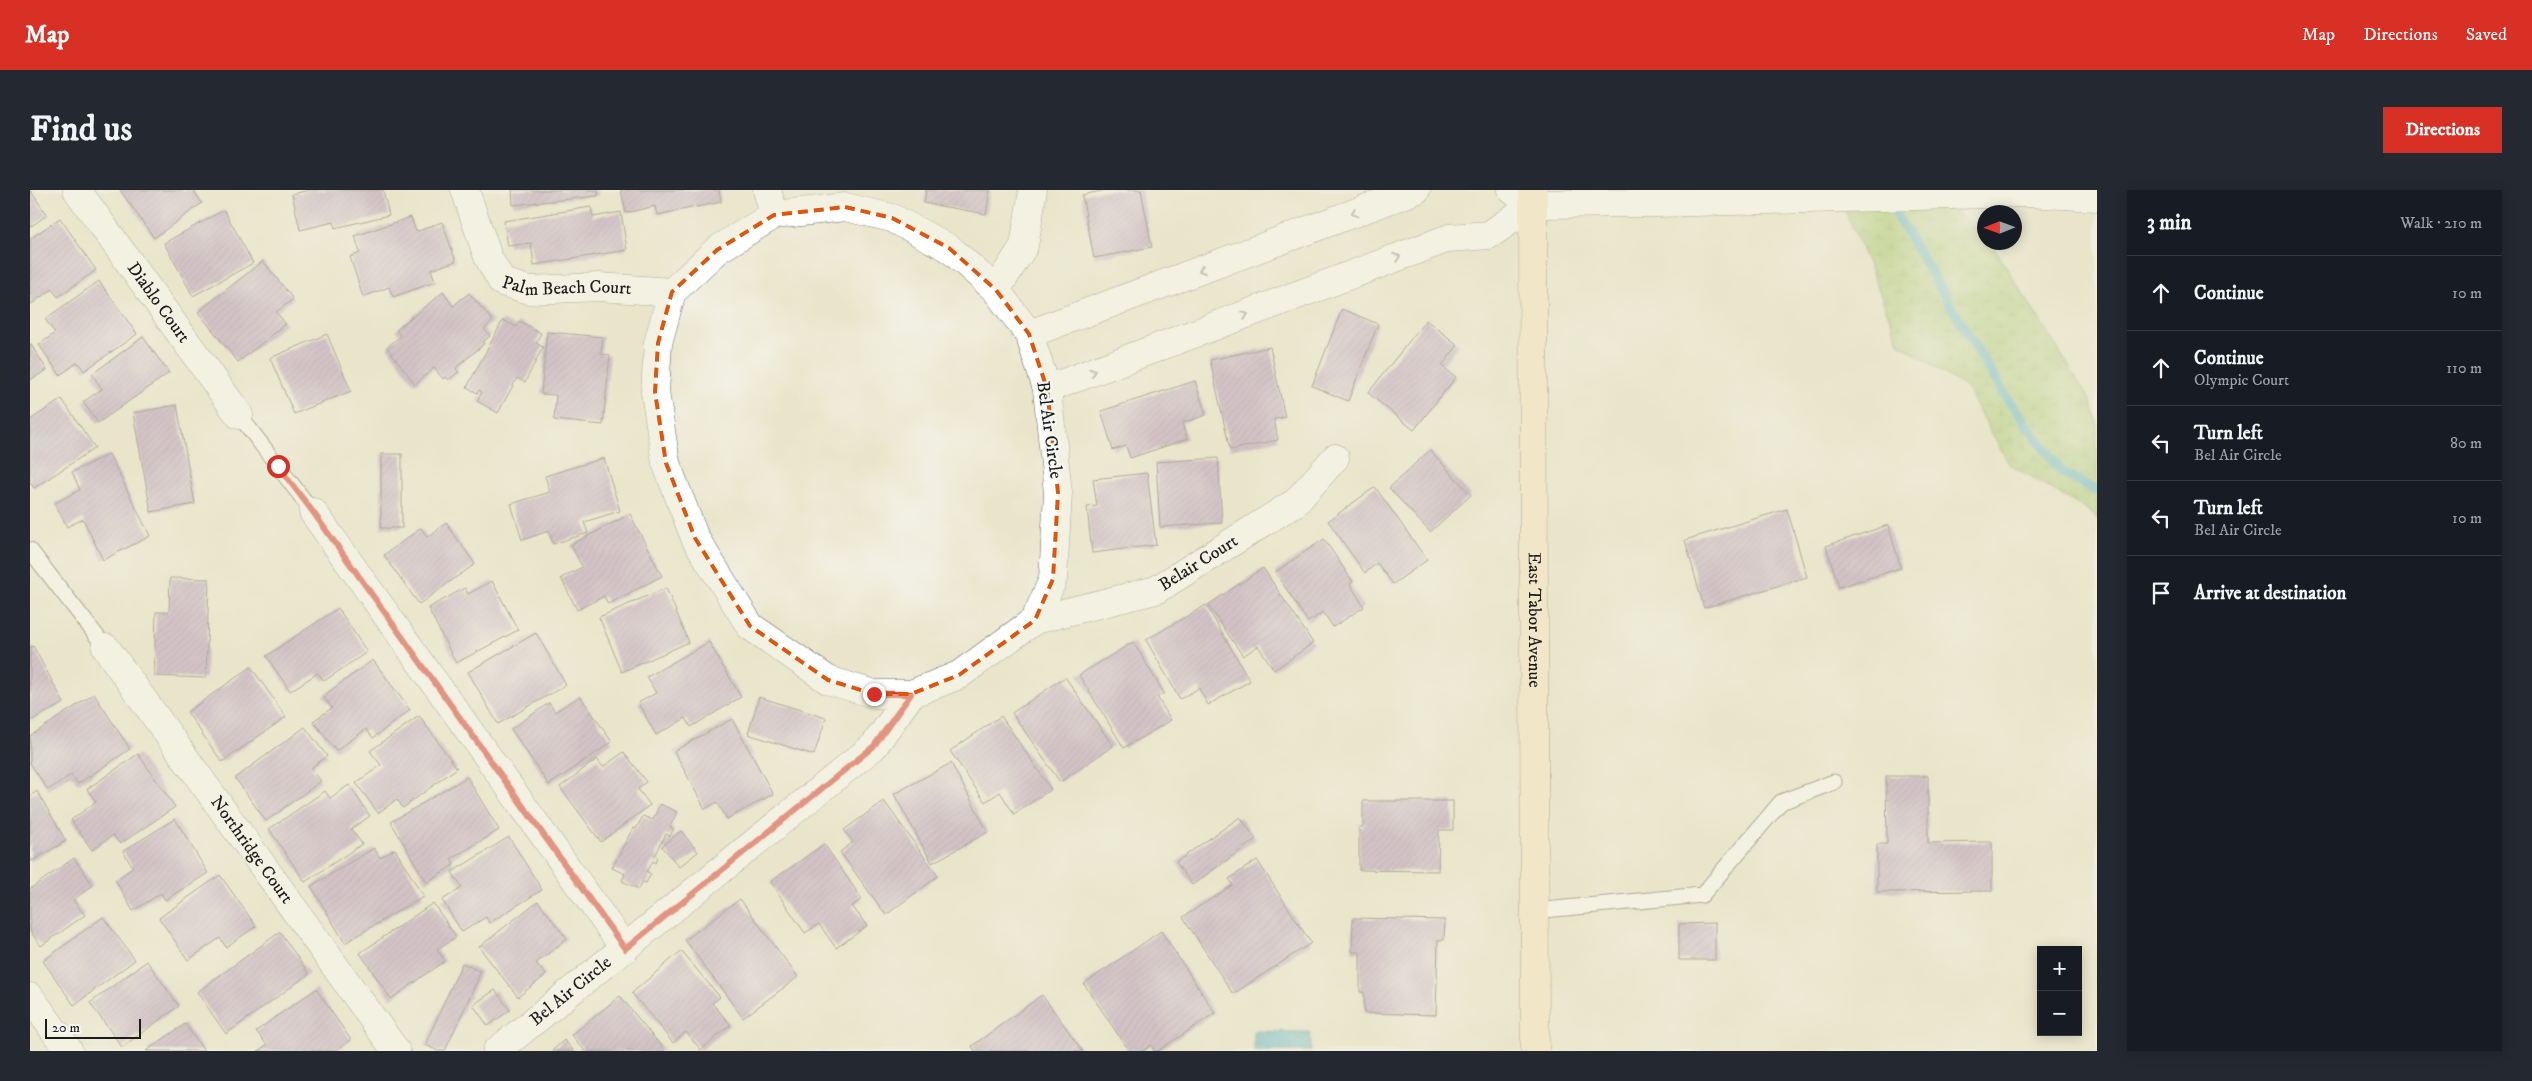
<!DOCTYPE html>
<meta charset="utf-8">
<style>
:root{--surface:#171b24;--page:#242831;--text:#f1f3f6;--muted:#9ea1a6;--line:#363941;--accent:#d93025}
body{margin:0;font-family:"IM FELL DW Pica",serif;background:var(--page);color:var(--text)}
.controls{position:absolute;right:15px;bottom:15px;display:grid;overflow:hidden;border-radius:0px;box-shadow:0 2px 12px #0003}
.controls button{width:45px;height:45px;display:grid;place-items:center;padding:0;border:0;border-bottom:1px solid var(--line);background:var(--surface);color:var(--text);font:25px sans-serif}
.compass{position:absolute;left:1947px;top:15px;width:45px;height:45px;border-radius:50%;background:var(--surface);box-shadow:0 2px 12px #0003;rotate:269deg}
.scale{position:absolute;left:15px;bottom:12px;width:96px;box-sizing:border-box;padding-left:5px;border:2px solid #1c1c1c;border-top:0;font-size:14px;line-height:18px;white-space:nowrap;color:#1c1c1c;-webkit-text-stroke:4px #f6f6f2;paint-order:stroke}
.stop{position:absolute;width:15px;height:15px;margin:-11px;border:4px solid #d93025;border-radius:50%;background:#fff}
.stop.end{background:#d93025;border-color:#fff;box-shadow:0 1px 5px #0008}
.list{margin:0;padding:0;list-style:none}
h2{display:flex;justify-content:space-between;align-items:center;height:65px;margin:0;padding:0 20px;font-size:21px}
h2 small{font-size:16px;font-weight:400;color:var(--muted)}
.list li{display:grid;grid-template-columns:32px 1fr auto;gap:15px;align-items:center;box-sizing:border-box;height:75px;padding:0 20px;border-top:1px solid var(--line)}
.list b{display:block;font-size:19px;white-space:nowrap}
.list p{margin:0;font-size:16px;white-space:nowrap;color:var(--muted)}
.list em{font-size:16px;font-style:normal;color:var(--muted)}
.icon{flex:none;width:28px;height:28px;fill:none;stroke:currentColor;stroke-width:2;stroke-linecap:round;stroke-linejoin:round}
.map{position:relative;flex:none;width:2067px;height:861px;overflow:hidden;border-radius:0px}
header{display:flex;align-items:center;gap:30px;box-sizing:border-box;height:70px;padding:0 25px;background:var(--accent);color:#fff}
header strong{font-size:24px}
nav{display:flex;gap:28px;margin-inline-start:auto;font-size:18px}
.intro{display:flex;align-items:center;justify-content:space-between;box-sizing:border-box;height:120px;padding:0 30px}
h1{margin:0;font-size:35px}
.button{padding:12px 22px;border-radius:0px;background:var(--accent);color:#fff;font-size:18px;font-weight:700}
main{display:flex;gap:30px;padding:0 30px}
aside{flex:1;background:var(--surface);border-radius:0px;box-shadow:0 2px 12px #0003}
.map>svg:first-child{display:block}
</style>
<header>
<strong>Map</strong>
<nav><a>Map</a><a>Directions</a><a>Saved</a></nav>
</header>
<div class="intro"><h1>Find us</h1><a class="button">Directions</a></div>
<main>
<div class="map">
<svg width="2067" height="861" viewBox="0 0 2067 861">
<defs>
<pattern id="wetland-marsh" width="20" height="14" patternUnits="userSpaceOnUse" patternTransform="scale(1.25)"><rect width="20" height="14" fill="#aacb73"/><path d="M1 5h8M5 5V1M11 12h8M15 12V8" fill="none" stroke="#92ae63"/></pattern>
<pattern id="water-ripples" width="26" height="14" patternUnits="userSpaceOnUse" patternTransform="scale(1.25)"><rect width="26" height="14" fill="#4bb1ca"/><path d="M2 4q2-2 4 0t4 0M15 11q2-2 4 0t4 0" fill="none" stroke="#3e8fa3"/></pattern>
<pattern id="building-hatch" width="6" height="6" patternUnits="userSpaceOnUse" patternTransform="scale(1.25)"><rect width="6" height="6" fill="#b999c4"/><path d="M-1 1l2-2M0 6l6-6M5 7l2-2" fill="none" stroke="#967c9e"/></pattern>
</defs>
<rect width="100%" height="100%" fill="#f6f6f2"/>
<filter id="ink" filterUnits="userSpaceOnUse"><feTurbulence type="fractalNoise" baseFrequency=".02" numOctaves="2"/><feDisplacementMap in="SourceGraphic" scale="10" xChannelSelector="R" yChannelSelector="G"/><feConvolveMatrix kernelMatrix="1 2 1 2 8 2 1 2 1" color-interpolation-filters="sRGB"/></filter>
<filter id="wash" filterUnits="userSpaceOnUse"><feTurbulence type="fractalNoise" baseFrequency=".0096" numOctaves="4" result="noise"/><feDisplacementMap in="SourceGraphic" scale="20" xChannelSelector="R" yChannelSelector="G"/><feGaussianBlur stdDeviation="1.12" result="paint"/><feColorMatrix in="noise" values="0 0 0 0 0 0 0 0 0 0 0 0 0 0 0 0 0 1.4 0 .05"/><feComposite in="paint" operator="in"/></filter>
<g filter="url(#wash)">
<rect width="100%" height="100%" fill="#eae5ca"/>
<path fill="url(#wetland-marsh)" stroke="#637448" d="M1806 0H1904L1954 47V52L1962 54 2060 210 2067 230V329L2062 323 1979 274 1936 198 1869 153 1843 85Z"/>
<path fill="url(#water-ripples)" stroke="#346673" d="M1224 841 1281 842V861H1224Z"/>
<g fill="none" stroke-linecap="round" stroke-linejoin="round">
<path stroke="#4bb1ca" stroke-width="10" d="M1857 10 1976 207 2032 282 2067 301"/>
</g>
<g id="blocks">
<g fill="url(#building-hatch)">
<path d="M0 0 17 25 0 37Z"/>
<path d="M90 0H166L164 1 172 13 124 48Z"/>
<path d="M280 0H353L359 25 305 38 304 32 270 40 262 4Z"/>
<path d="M482 0H568V6L483 15Z"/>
<path d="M591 0H689L691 12 627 25 625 16 596 23Z"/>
<path d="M896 0H960L956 24 894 13Z"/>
<path d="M1076 0H1111L1122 57 1064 68 1052 5Z"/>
<path d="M561 17 563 27 591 22 597 60 504 75 501 53 478 56 474 31Z"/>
<path d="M194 20 223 73 163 106 134 53Z"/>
<path d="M381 27 386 42 412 32 426 71 401 80 405 92 363 107 359 97 333 107 320 67 330 63 325 46Z"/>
<path d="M30 28 66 80 28 107 22 99 0 115V49Z"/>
<path d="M233 71 263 109 246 122 256 134 208 172 168 122Z"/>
<path d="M69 91 107 144 54 181 48 172 30 185 9 155 25 143 15 129Z"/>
<path d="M413 102 423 116 439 103 463 131 454 139 460 146 453 152 454 154 428 176 426 179 429 182 418 190 415 187 413 189 404 178 385 194 357 157 371 146 366 140Z"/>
<path d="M1312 119 1348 134 1318 211 1282 196Z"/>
<path d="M473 130 486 137 489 131 511 143 506 153 513 157 495 192 487 188 468 223 447 211 452 202 449 200 447 203 437 197Z"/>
<path d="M1396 130 1428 155 1412 176 1426 187 1384 240 1338 203Z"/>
<path d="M517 142 573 147 571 164 580 165 573 235 524 230 526 205 511 204Z"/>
<path d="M297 144 321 201 264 224 240 168Z"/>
<path d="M113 147 139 183 68 233 53 212 72 199 62 184Z"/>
<path d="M0 153 17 180 0 190Z"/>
<path d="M1240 157 1255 227 1244 229 1248 250 1200 260 1180 170Z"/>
<path d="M1165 191 1176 225 1152 233 1157 249 1100 268 1096 256 1083 260 1071 221Z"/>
<path d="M32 209 65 258 4 298 0 292V230Z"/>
<path d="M147 215 165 314 121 322 103 223Z"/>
<path d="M1400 260 1441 305 1400 342 1359 298Z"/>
<path d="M79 264 120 346 73 370 53 329 37 337 25 313 50 300 42 282Z"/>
<rect x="351" y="264" width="21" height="74"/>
<path d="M574 268 590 321 554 332 558 343 523 354 519 341 492 350 481 314 520 302 515 286Z"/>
<path d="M1188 268 1192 333 1130 337 1126 272Z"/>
<path d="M1117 283 1126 355 1062 363 1057 317 1067 316 1063 289Z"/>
<path d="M1345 297 1397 370 1363 394 1347 373 1335 383 1298 331Z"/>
<path d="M1757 319 1777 387 1674 418 1655 350Z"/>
<path d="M600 324 632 386 578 414 574 406 547 420 531 388 552 377 541 355Z"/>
<path d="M416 333 445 374 389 414 354 365 391 338 397 347Z"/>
<path d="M1858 335 1871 378 1809 397 1796 356Z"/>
<path d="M1294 349 1323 392 1320 394 1334 417 1303 437 1293 422 1278 432 1245 382Z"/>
<path d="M1233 378 1283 453 1244 480 1228 456 1213 466 1178 415Z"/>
<path d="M140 388 179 389 176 488 124 486 126 422H139Z"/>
<path d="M462 391 488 440 426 473 398 418 435 398 438 404Z"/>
<path d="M636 398 659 452 592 482 569 427Z"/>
<path d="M1176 415 1220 491 1178 515 1169 498 1150 509 1116 450Z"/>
<path d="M308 418 337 462 294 491 288 483 260 501 236 466Z"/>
<path d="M506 443 536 495 468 534 438 482Z"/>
<path d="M679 452 711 507 661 537 656 528 626 545 608 513 626 503 617 487Z"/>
<path d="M1103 452 1134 503 1127 507 1141 530 1094 558 1049 485Z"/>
<path d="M3 456 34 513 0 531V458Z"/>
<path d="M343 470 380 520 343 548 336 539 306 561 283 531 302 518 293 506Z"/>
<path d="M221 477 256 527 192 572 157 522Z"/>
<path d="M1035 487 1083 556 1030 592 982 523Z"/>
<path d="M64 504 100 559 48 594 41 585 18 600 0 573V546Z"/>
<path d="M550 506 582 552 519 595 481 539 519 513 525 522Z"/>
<path d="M729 507 796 528 784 565 718 544Z"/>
<path d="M389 526 427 578 373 618 367 609 348 623 326 593 351 575 340 561Z"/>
<path d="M971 526 1021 599 984 624 970 602 955 612 920 561Z"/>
<path d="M702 529 743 604 697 629 687 612 675 619 644 561Z"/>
<path d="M275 537 297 566 281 578 291 591 236 631 205 588Z"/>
<path d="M594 562 617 592 608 599 620 615 571 652 530 597 567 569 573 577Z"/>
<path d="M108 564 145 617 90 654 83 645 62 660 41 630 66 612 57 599Z"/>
<path d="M921 573 958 642 902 673 864 604Z"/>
<path d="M1856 586H1898V653L1962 652V701L1847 702V654H1857Z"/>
<path d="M437 587 469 640 421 669 424 675 396 692 361 632Z"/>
<path d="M319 595 340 626 321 639 332 654 275 692 239 639 295 601 300 608Z"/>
<path d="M7 601 36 651 0 672V606Z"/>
<path d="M854 611 908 686 856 725 810 662 823 652 814 640Z"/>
<path d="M1333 611H1423V640H1409L1408 681 1329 680V637H1333Z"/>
<path d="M630 614 647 622 640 637 644 639 640 646 636 644 625 666 628 668 626 673 623 671 617 682 621 684 616 693 612 692 609 699 592 691 595 684 582 678 603 638 606 639 613 626 623 630Z"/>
<path d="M1210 627 1226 649 1162 695 1146 672Z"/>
<path d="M145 629 178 683 135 710 131 703 103 721 85 690 103 678 93 661Z"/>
<path d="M651 641 668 662 649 677 632 656Z"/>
<path d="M479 647 512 700 459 733 456 727 432 742 412 710 432 698 422 682Z"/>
<path d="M794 654 832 709 822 716 837 736 806 758 789 734 775 743 740 692Z"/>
<path d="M344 658 350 668 365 659 393 706 315 753 281 696Z"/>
<path d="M44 668 63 695 43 710 55 725 11 756 0 741V699Z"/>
<path d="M1227 670 1281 753 1203 804 1153 727 1203 695 1199 689Z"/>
<path d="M190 685 226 736 196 757 190 748 158 770 129 728Z"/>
<path d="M710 709 768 787 713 828 655 750Z"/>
<path d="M508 711 537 749 506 773 516 785 488 807 449 757Z"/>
<path d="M403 713 426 747 407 759 415 771 361 809 330 763Z"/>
<path d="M73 727 105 770 44 815 13 771Z"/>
<path d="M1323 728 1415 730 1414 750H1408L1406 825 1334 823V802H1330V762H1322Z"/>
<path d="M1685 733V770H1649V734Z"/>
<path d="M1131 741 1185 823 1128 861H1124L1121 855 1113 861H1099L1054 794Z"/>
<path d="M250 742 279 784 196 844 167 802Z"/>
<path d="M651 761 690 807 682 813 701 835 671 860 656 842 643 853 602 803Z"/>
<path d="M117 771 149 816 92 857 60 813Z"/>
<path d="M432 773 451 782 415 861H408L395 855Z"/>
<path d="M286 799 321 850 305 861H228L237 855 226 841Z"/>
<path d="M465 800 480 820 458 836 443 815Z"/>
<path d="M1012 805 1053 861H945L942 856Z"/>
<path d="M590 806 635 861H555L542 845Z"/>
<path d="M155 834 174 861H116Z"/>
<path d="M534 850 544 861H522Z"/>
</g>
</g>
</g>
<g filter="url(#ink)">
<use href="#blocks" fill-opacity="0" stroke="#646259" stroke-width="1"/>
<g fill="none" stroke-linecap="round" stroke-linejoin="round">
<defs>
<g id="service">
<path d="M209 225 283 322"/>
<path d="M0 360 76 458"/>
<path d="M1504 721 1672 705 1751 612 1804 592"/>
</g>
<g id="minor">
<path id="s1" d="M47 0 209 225"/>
<path id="s2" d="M435 0 458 67 472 92 500 100 569 97 642 102"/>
<path d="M737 0 744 25"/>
<path d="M1482 0 1504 14"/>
<path d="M1504 14 1628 13 1996 3 2067 7"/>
<path d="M966 100 994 56 1003 0"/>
<path d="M999 144 1386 0"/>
<path d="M1017 199 1419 48 1459 45 1504 14"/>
<path d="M283 322 595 759"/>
<path id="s3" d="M1005 430 1126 400 1266 312 1305 268"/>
<path id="s4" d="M76 458 366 861"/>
<path d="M0 807 39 861"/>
<path id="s5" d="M467 861 844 556 881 504 929 485 1005 430 1023 389 1028 303 1017 199 999 144 966 100 919 58 862 28 815 17 744 25 687 60 642 102 628 153 625 202 636 273 665 348 720 436 798 490 844 504H881"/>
</g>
<g id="secondary">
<path id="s6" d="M1503 0 1505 861"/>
</g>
</defs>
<use href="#service" stroke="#646259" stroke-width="17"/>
<use href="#minor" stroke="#646259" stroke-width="29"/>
<use href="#secondary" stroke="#646259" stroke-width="29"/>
<use href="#service" stroke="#fff" stroke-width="15"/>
<use href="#minor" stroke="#fff" stroke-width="28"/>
<use href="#secondary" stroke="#fbe6c4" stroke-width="28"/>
</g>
<defs><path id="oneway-chevron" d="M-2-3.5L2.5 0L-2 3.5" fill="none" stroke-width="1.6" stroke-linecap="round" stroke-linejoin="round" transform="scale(1.25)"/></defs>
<g stroke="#999">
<use href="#oneway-chevron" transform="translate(1324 23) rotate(160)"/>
<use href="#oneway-chevron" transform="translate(1367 67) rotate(-21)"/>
<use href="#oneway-chevron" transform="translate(1172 80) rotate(160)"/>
<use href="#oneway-chevron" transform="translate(1215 125) rotate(-21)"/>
<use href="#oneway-chevron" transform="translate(1063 182) rotate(-21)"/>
</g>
</g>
<g fill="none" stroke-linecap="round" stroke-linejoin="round" filter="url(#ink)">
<path stroke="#d93025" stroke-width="6" d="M248 276 283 322 595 759 844 556 881 504H844"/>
</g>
<path d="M0 0H2067V861H0ZM815 17 862 28 919 58 966 100 999 144 1017 199 1028 303 1023 389 1005 430 929 485 881 504H844L798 490 720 436 665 348 636 273 625 202 628 153 642 102 687 60 744 25Z" fill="#eae5ca" fill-opacity=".55" fill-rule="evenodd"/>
<path fill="none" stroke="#de560d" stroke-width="4" stroke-dasharray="10 6" stroke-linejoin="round" d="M815 17 862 28 919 58 966 100 999 144 1017 199 1028 303 1023 389 1005 430 929 485 881 504H844L798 490 720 436 665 348 636 273 625 202 628 153 642 102 687 60 744 25Z"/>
<g text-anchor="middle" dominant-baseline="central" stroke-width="4.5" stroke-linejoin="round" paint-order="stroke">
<g font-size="18" fill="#1c1c1c" stroke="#f6f6f2">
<text stroke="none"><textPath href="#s2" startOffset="165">Palm Beach Court</textPath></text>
<text stroke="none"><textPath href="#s1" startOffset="139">Diablo Court</textPath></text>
<text transform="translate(1019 240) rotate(82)">Bel Air Circle</text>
<text stroke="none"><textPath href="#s3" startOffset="175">Belair Court</textPath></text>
<text stroke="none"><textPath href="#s6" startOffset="430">East Tabor Avenue</textPath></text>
<text stroke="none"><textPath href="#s4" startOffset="249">Northridge Court</textPath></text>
<text stroke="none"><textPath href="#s5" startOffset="95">Bel Air Circle</textPath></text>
</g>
</g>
</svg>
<div class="controls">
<button>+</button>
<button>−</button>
</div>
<svg class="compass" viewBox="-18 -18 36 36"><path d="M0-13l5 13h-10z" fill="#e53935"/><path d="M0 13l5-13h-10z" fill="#9ea1a6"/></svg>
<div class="scale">20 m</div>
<div class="stop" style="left:248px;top:276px"></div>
<div class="stop end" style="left:844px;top:504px"></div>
</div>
<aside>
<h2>3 min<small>Walk · 210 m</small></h2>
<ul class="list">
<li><svg class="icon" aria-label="ahead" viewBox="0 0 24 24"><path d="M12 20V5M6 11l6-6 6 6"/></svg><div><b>Continue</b></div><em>10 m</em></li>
<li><svg class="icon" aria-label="ahead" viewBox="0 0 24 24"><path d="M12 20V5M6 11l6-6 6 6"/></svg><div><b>Continue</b><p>Olympic Court</p></div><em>110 m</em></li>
<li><svg class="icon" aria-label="left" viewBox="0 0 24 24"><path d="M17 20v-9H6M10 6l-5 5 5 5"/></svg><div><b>Turn left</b><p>Bel Air Circle</p></div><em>80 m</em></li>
<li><svg class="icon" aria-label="left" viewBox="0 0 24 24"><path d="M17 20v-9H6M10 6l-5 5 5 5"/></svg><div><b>Turn left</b><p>Bel Air Circle</p></div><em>10 m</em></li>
<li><svg class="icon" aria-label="arrive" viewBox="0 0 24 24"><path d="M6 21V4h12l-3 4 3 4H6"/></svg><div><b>Arrive at destination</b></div></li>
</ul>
</aside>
</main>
